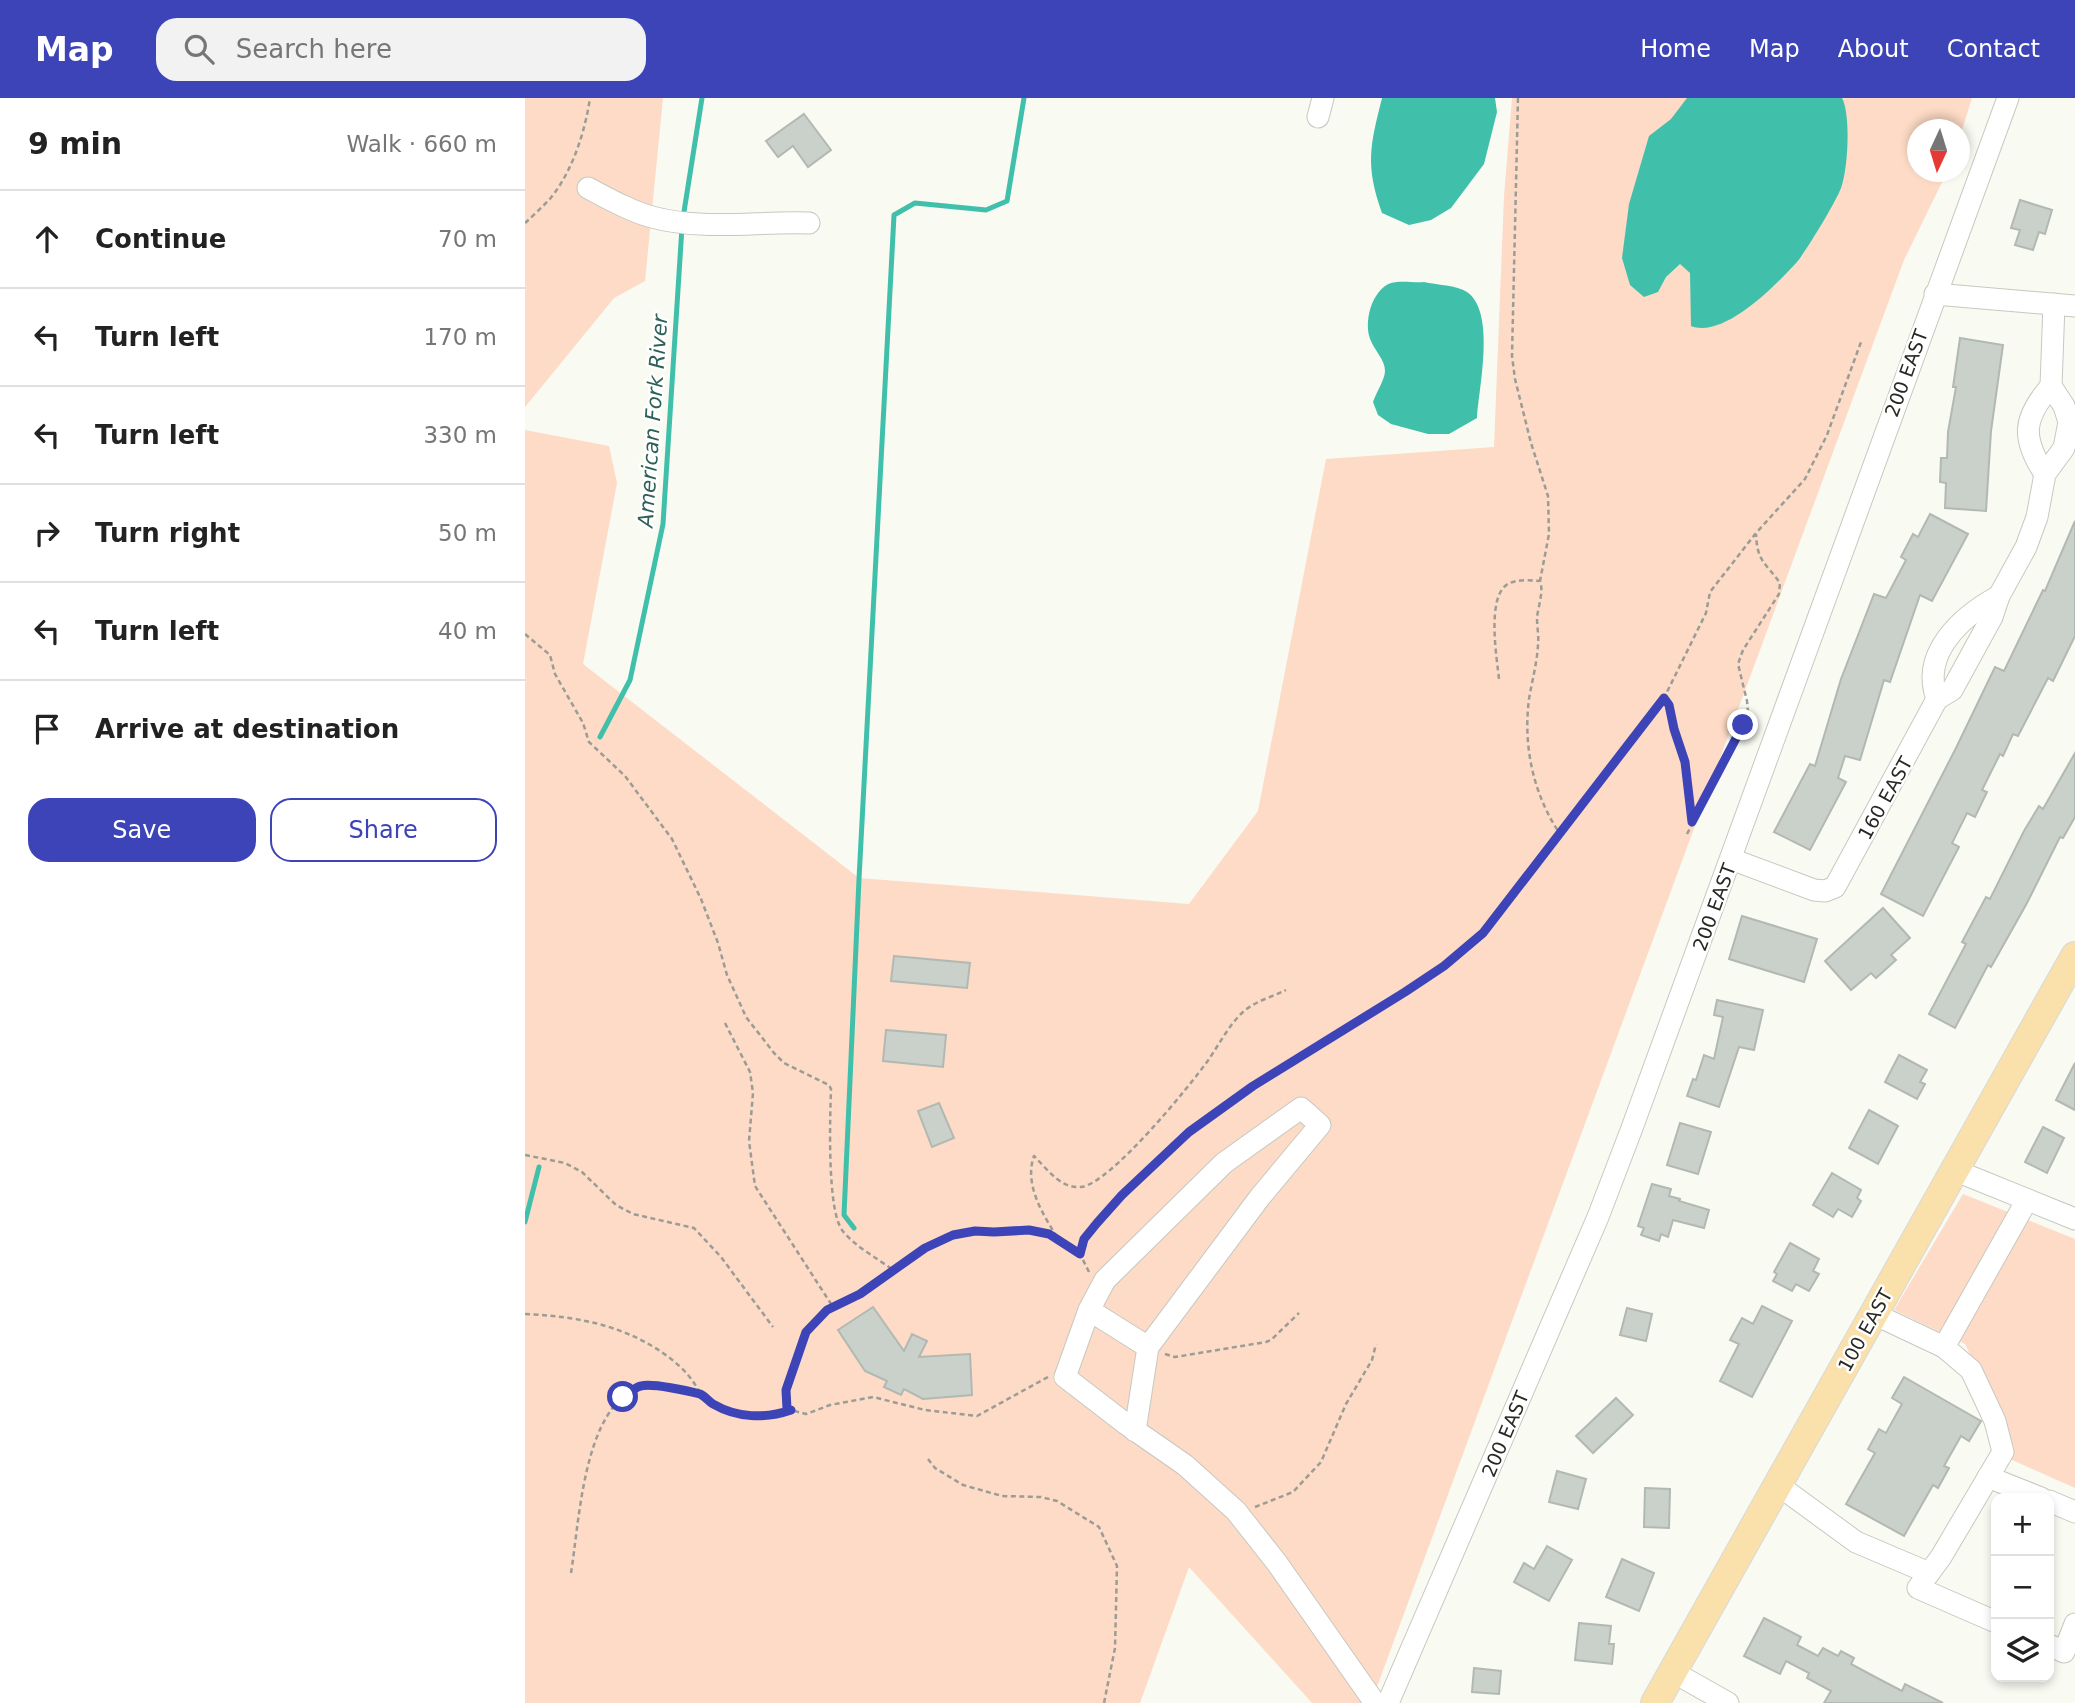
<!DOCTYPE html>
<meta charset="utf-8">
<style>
:root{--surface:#fff;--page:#f2f2f2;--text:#222;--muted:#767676;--line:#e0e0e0;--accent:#3c44b8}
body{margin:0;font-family:"DejaVu Sans",sans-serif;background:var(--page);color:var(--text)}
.controls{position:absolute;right:21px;bottom:21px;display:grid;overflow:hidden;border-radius:14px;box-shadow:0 4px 10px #0003}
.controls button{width:63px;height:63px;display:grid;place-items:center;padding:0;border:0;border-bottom:2px solid var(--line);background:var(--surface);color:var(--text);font:35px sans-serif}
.compass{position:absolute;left:1382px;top:21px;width:63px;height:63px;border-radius:50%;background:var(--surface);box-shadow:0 4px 10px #0003;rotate:184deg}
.stop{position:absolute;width:21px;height:21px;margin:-16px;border:5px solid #3c44b8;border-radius:50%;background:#fff}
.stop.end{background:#3c44b8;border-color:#fff;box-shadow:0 2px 7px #0008}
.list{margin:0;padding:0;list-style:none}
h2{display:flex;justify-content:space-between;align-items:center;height:91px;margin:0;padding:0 28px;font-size:30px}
h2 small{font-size:23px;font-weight:400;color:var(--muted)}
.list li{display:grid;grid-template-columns:46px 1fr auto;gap:21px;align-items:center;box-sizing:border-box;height:98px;padding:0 28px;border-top:2px solid var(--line)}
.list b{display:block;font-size:26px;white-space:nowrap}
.list em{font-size:23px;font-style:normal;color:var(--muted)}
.actions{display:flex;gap:14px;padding:21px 28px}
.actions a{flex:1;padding:16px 0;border:2px solid var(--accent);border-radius:21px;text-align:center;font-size:24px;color:var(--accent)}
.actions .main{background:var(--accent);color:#fff}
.icon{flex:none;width:38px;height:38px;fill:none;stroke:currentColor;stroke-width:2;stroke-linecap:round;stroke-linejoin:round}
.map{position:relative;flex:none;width:1550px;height:1605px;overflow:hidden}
header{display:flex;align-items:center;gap:42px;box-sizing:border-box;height:98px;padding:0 35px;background:var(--accent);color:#fff}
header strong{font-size:33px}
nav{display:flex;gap:38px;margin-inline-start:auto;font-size:24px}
.search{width:490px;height:63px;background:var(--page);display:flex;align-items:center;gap:18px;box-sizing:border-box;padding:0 24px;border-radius:21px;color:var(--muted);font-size:26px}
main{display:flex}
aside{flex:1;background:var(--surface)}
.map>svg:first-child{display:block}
</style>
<header>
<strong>Map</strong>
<div class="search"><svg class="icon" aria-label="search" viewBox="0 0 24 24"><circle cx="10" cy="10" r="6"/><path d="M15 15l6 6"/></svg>Search here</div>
<nav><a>Home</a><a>Map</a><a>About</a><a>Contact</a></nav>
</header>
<main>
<aside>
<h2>9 min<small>Walk · 660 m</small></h2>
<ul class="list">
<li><svg class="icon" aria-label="ahead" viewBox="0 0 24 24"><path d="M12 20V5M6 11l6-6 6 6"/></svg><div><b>Continue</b></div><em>70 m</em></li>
<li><svg class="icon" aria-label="left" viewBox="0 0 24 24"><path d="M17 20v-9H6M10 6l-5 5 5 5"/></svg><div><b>Turn left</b></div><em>170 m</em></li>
<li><svg class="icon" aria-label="left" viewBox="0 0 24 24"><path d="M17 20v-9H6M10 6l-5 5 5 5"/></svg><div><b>Turn left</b></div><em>330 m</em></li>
<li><svg class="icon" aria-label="right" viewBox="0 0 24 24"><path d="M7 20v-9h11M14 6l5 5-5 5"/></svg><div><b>Turn right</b></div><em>50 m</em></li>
<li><svg class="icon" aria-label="left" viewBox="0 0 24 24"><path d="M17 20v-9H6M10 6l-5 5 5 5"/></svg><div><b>Turn left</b></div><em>40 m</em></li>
<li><svg class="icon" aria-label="arrive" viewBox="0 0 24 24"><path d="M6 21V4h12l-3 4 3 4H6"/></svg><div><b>Arrive at destination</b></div></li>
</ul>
<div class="actions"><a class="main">Save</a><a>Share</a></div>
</aside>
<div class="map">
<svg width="1550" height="1605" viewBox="0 0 1550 1605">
<rect width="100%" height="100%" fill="#f9faf2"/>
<g fill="#fddbc6">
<path d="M0 0H138L120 183 89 200 0 309Z"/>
<path d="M987 0H1447L1435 38 1434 32H1392V74H1422L1379 162 846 1605H787L664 1469 615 1605H0V332L84 348 92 385 58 566 334 780 664 806 733 713 801 361 969 349 979 98Z"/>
<path d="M1438 1096 1550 1141V1390L1485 1361 1489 1349 1440 1246 1369 1212Z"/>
</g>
<g fill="#40c0aa">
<path d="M857 0H970L972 14 959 66 926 110 906 122 884 127 857 115C840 67 845 48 857 0Z"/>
<path d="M1162 0H1317C1326 17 1323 71 1316 90 1311 104 1281 153 1272 164 1251 187 1199 241 1166 228L1165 175 1155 166 1141 179 1133 194 1119 199 1105 187 1097 160 1104 106 1124 38 1146 21Z"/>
<path d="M899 184C911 187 932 187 942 194 971 214 954 289 952 320L924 336H903L866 326 853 317 848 304C851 295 860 281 860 273 860 262 850 253 846 243 838 226 846 192 866 185 875 182 890 185 899 184Z"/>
</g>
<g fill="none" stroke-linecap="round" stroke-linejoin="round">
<g stroke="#40c0aa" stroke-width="5">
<path d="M158 120 177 0"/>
<path d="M75 639 105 582 138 426 157 129"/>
<path d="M0 1124 14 1069"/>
<path d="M329 1130 319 1117 334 781 369 117 390 105 461 112 482 103 499 0"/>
</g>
</g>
<g fill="#cad1cb" stroke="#b2b8b2" stroke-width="2">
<path d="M279 16 306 52 283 69 268 48 253 59 241 43Z"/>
<path d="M1495 102 1527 112 1520 136 1514 134 1508 152 1490 147 1495 132 1486 130Z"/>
<path d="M1435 240 1478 247 1466 333 1461 413 1420 410 1421 385 1415 384 1416 360H1422L1423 334 1431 289H1428Z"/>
<path d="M1405 416 1443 436 1407 503 1395 497 1365 584 1359 582 1335 662 1320 658 1313 680 1321 684 1285 752 1249 734 1285 666 1290 668 1316 581 1349 496 1361 500 1381 462 1376 459 1388 436 1393 439Z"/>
<path d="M1550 423V538L1528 583 1523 580 1493 638 1488 636 1478 658 1475 656 1457 692 1462 694 1450 719 1442 715 1427 745 1434 749 1398 818 1356 796 1431 650 1470 569 1479 573 1518 492 1520 493Z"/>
<path d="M1550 655V719L1538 740 1535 739 1502 805 1466 869 1463 867 1430 930 1404 916 1441 846 1437 844 1461 799 1465 801 1499 733 1514 708 1518 711Z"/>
<path d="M1358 810 1385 840 1366 857 1371 862 1351 880 1346 875 1326 892 1300 863Z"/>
<path d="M1217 818 1292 841 1279 884 1204 861Z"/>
<path d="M369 858 445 865 442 890 366 883Z"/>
<path d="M1192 902 1238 912 1229 952 1214 949 1194 1009 1162 998 1168 981 1171 982 1179 957 1189 961 1198 919 1189 917Z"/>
<path d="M361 932 421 937 418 969 358 963Z"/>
<path d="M1374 957 1402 972 1395 984 1400 986 1392 1001 1360 984Z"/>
<path d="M1550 965V1012L1531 1002Z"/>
<path d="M414 1005 429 1040 407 1049 393 1013Z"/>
<path d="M1344 1012 1373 1028 1353 1066 1324 1050Z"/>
<path d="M1155 1025 1186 1034 1173 1076 1142 1067Z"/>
<path d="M1518 1029 1539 1040 1522 1075 1500 1064Z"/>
<path d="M1307 1075 1336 1092 1332 1100 1336 1103 1327 1119 1313 1111 1308 1119 1288 1107Z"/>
<path d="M1127 1086 1146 1091 1144 1098 1155 1101 1154 1103 1184 1112 1179 1130 1148 1122 1143 1139 1136 1136 1134 1143 1116 1137 1119 1130 1113 1128Z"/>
<path d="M1265 1145 1294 1161 1288 1173 1294 1176 1284 1193 1271 1186 1267 1193 1248 1183 1252 1176 1249 1174Z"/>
<path d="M1237 1208 1267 1223 1227 1299 1195 1283 1214 1246 1205 1242 1217 1220 1228 1226Z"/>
<path d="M348 1209 379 1253 387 1236 402 1243 394 1259 445 1256 447 1297 398 1301 379 1291 376 1297 359 1289 362 1283 340 1273 313 1232Z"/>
<path d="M1102 1210 1127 1216 1121 1243 1095 1237Z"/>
<path d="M1379 1279 1456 1323 1444 1343 1436 1338 1419 1368 1424 1370 1413 1390 1408 1387 1379 1438 1321 1406 1350 1355 1343 1351 1354 1331 1361 1335 1377 1306 1367 1300Z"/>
<path d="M1091 1300 1108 1317 1068 1355 1051 1338Z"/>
<path d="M1032 1373 1061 1381 1053 1411 1024 1404Z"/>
<path d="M1120 1390 1145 1391 1144 1430 1119 1429Z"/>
<path d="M1022 1448 1047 1462 1024 1503 989 1484 999 1465 1009 1471Z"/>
<path d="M1097 1461 1129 1475 1114 1513 1081 1499Z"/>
<path d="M1239 1520 1276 1539 1272 1547 1293 1558 1298 1550 1313 1558 1316 1553 1329 1560 1326 1566 1354 1581 1377 1593 1380 1586 1418 1605H1299L1306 1593 1282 1580 1284 1575 1261 1563 1255 1576 1219 1558Z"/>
<path d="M1054 1525 1086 1528 1084 1546H1089L1087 1566 1050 1562Z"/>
<path d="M949 1570 976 1573 974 1596 947 1594Z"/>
</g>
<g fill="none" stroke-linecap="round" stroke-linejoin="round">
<defs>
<g id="minor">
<path d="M793 19 798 0"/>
<path d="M63 90C84 101 105 113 127 119 178 133 232 123 284 125"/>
<path d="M1410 196 1550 208"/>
<path d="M1520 376C1496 340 1498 320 1526 288"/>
<path d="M1412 601C1395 555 1437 518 1474 498"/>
<path d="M1206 761 1289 792 1300 793 1310 789 1412 601 1427 592 1467 519 1474 498 1501 449 1512 419 1520 376 1539 350 1544 324 1539 308 1526 288 1529 206"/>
<path d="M1429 1072 1550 1121"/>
<path d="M564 1212 580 1182 699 1065 776 1010 795 1027 735 1099 623 1249"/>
<path d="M1349 1216 1419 1249"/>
<path d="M610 1333 623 1249 564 1212 540 1279 601 1326 660 1367 711 1413 752 1465 850 1605"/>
<path d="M1463 1379 1516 1400"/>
<path d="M1253 1387 1331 1444 1404 1475"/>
<path d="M1524 1403 1550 1414"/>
<path d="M1471 1524 1393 1490 1416 1459 1478 1354 1470 1323 1446 1272 1419 1249 1502 1102"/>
<path d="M1524 1547 1539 1554 1550 1526"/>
<path d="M1148 1574 1203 1605"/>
<path d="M863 1605 1073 1119 1107 1030 1483 0"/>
</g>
<path id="major" d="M1130 1605 1550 858"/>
</defs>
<use href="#minor" stroke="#c7c8c0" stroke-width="23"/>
<use href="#major" stroke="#d8d8d8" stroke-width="30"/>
<g stroke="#9b9c96" stroke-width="2.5" stroke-dasharray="5 3.5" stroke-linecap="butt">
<path d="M993 0 987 258 990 281 1006 345 1023 398 1024 436 1015 483"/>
<path d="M0 125C8 118 16 110 24 102 47 75 60 34 65 0"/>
<path d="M0 536 25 557 30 576 58 625 64 644 100 678 147 741 176 801 193 845 202 877 221 919 249 955 259 965 304 987 306 991C305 1020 302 1111 317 1132 329 1148 352 1160 368 1172"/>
<path d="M1139 600 1144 607 1149 631 1160 664 1167 724"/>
<path d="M1035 736 1139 600 1181 515 1185 494 1231 435 1280 381 1302 337 1336 244"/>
<path d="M1162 736 1208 648 1223 615 1222 603 1213 566 1218 552 1254 496 1255 485C1241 465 1232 464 1231 436"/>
<path d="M200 925 225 974 228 995 224 1043 230 1088 308 1209"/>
<path d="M0 1057 40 1065 57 1074 91 1107 108 1116 169 1130 196 1159 248 1229"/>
<path d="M532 1139C517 1115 499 1086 509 1058 523 1072 536 1091 556 1089 585 1086 665 988 684 961 695 945 704 927 718 914 730 903 747 899 761 892"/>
<path d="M564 1174 555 1156 559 1141 597 1097 664 1034 728 988 880 894 919 868 958 835 1035 736C1008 696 998 648 1004 601 1007 583 1012 565 1013 547 1014 538 1012 529 1012 520 1013 509 1019 493 1015 483 1005 482 992 481 983 486 961 498 972 561 974 581"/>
<path d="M0 1216C42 1218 83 1224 120 1244 135 1252 152 1264 163 1277 171 1286 176 1299 187 1306 210 1321 240 1321 265 1312"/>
<path d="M640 1256 650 1259 741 1244 746 1242 774 1215"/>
<path d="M523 1279 452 1318 400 1312 348 1299 305 1307 281 1316 262 1311 261 1292 281 1234 302 1212 335 1196 400 1150 428 1137 450 1133 504 1132 524 1137 555 1156"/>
<path d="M403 1361 410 1370 438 1387 477 1398 516 1399 532 1403 574 1429 592 1468 590 1550 579 1605"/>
<path d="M730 1409 768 1394 796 1364 821 1306 847 1262 851 1246"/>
<path d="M46 1475C54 1426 58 1323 104 1295 108 1292 114 1288 118 1288 137 1285 159 1294 177 1296"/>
</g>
<use href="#minor" stroke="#fff" stroke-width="21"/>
<use href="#major" stroke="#fae1ac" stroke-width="28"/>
</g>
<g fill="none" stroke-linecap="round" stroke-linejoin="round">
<path stroke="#3c44b8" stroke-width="9" d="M98 1299C103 1296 110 1289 116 1288 127 1285 164 1293 175 1296 180 1298 183 1303 188 1306 212 1320 240 1321 266 1312L262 1311 261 1292 281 1234 302 1212 335 1196 400 1150 428 1137 450 1133 469 1134 504 1132 524 1136 555 1156 559 1141 572 1125 597 1097 664 1034 728 988 880 894 919 868 958 835 1139 600 1144 607 1149 631 1160 664 1167 724 1218 627"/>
</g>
<g text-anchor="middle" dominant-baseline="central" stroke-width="5" stroke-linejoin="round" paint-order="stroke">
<g font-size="19" fill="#282925" stroke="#fff">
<text transform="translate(1381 275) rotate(-70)">200 EAST</text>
<text transform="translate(1360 700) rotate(-61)">160 EAST</text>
<text transform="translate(1189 809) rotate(-70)">200 EAST</text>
<text transform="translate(1340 1232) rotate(-61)">100 EAST</text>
<text transform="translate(980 1336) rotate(-67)">200 EAST</text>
</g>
<g font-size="21" font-style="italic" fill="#2d6056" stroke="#fff">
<text transform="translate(128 323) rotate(-86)">American Fork River</text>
</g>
</g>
</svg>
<div class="controls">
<button>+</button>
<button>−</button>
<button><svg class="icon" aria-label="layers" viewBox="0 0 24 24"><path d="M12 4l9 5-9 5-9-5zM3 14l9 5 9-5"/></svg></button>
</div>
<svg class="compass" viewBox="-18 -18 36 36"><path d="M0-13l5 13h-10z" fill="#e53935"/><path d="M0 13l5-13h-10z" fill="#767676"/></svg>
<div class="stop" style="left:98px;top:1299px"></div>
<div class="stop end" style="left:1218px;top:627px"></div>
</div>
</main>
